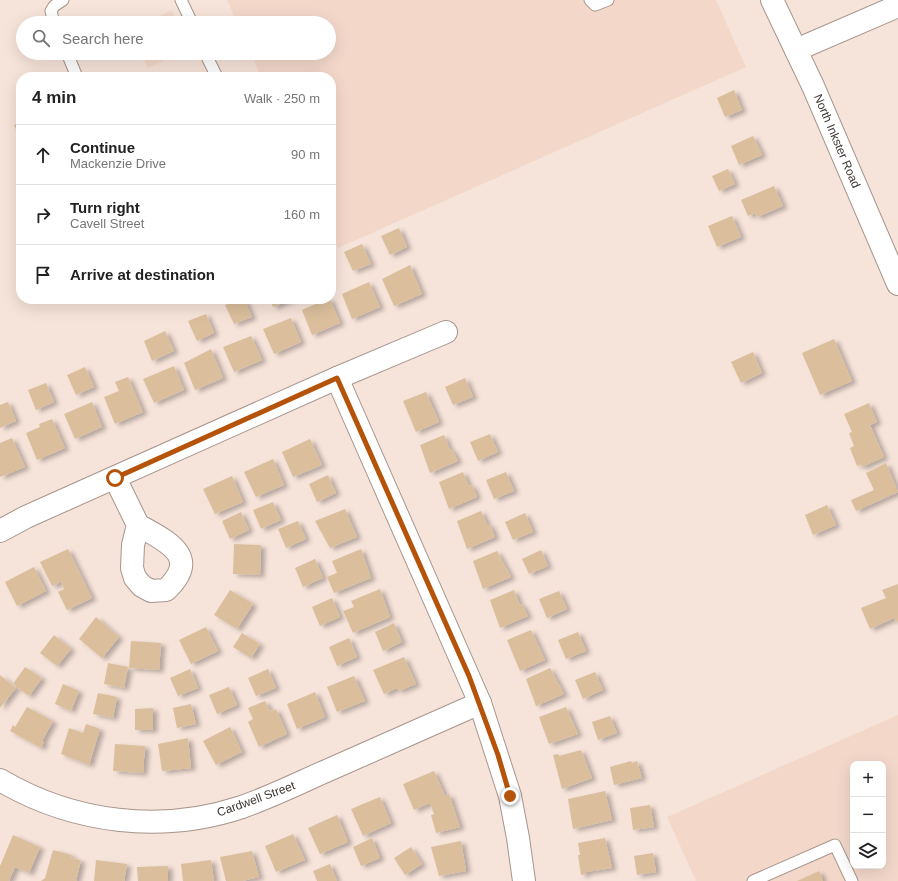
<!DOCTYPE html>
<meta charset="utf-8">
<style>
:root{--surface:#fff;--page:#f6f6f6;--text:#222;--muted:#767676;--line:#e0e0e0}
body{margin:0;font-family:Arial,sans-serif;background:var(--page);color:var(--text)}
.controls{position:absolute;right:12px;bottom:12px;display:grid;overflow:hidden;border-radius:8px;box-shadow:0 4px 16px #0002}
.controls button{width:36px;height:36px;display:grid;place-items:center;padding:0;border:0;border-bottom:1px solid var(--line);background:var(--surface);color:var(--text);font:20px sans-serif}
.stop{position:absolute;width:12px;height:12px;margin:-9px;border:3px solid #b45309;border-radius:50%;background:#fff}
.stop.end{background:#b45309;border-color:#fff;box-shadow:0 1px 4px #0008}
.list{margin:0;padding:0;list-style:none}
h2{display:flex;justify-content:space-between;align-items:center;height:52px;margin:0;padding:0 16px;font-size:17px}
h2 small{font-size:13px;font-weight:400;color:var(--muted)}
.list li{display:grid;grid-template-columns:26px 1fr auto;gap:12px;align-items:center;box-sizing:border-box;height:60px;padding:0 16px;border-top:1px solid var(--line)}
.list b{display:block;font-size:15px;white-space:nowrap}
.list p{margin:0;font-size:13px;white-space:nowrap;color:var(--muted)}
.list em{font-size:13px;font-style:normal;color:var(--muted)}
.icon{flex:none;width:22px;height:22px;fill:none;stroke:currentColor;stroke-width:2;stroke-linecap:round;stroke-linejoin:round}
.map{position:relative;flex:none;width:898px;height:881px;overflow:hidden}
.search{position:absolute;background:var(--surface);box-shadow:0 4px 16px #0002;left:16px;top:16px;width:320px;height:44px;display:flex;align-items:center;gap:10px;box-sizing:border-box;padding:0 14px;border-radius:22px;color:var(--muted);font-size:15px}
.panel{position:absolute;background:var(--surface);box-shadow:0 4px 16px #0002;left:16px;top:72px;width:320px;height:232px;border-radius:16px}
.map>svg:first-child{display:block}
</style>
<div class="map">
<svg width="898" height="881" viewBox="0 0 898 881">
<defs>
<filter id="shadow"><feDropShadow dx="4.5" dy="2.5" stdDeviation="2" flood-color="#0004"/></filter>
</defs>
<rect width="100%" height="100%" fill="#f6e3d9"/>
<g fill="#f3d8ca" fill-rule="evenodd">
<path d="M227 0H716L746 67 338 248 331 231V77H261L251 53H329V23H237Z"/>
<path d="M172 10 177 23H144Z"/>
<path d="M141 53H180L148 68Z"/>
<path d="M898 715V881H696L667 817ZM853 764H883V866H853Z"/>
</g>
<g fill="#dbbf9d" filter="url(#shadow)">
<path d="M734 90 742 110 725 117 717 98Z"/>
<path d="M21 122V140L14 125Z"/>
<path d="M753 136 762 155 739 165 731 146Z"/>
<path d="M728 169 735 184 719 191 712 176Z"/>
<path d="M774 186 783 206 757 217 755 213 748 216 741 200Z"/>
<path d="M732 216 741 237 717 247 708 226Z"/>
<path d="M399 228 407 247 390 255 381 236Z"/>
<path d="M362 244 371 264 353 271 344 252Z"/>
<path d="M410 265 422 294 394 306 382 279Z"/>
<path d="M369 282 380 307 352 319 342 294Z"/>
<path d="M239 299H244L252 317 234 324 225 305Z"/>
<path d="M270 299H292L273 307Z"/>
<path d="M327 299H330L340 323 312 335 302 310Z"/>
<path d="M206 314 214 333 197 341 188 321Z"/>
<path d="M291 318 301 342 274 354 263 329Z"/>
<path d="M165 331 174 351 152 361 144 341Z"/>
<path d="M251 336 262 360 234 372 223 347Z"/>
<path d="M834 339 852 381 820 395 802 353Z"/>
<path d="M211 349 223 378 195 390 184 363Z"/>
<path d="M753 352 762 373 741 383 731 362Z"/>
<path d="M174 366 184 390 154 403 143 379Z"/>
<path d="M85 367 94 387 76 395 67 375Z"/>
<path d="M128 377 143 412 115 424 104 397 119 391 115 382Z"/>
<path d="M465 378 473 397 453 405 445 387Z"/>
<path d="M46 383 54 402 36 410 28 390Z"/>
<path d="M426 392 439 422 416 432 403 401Z"/>
<path d="M8 402 16 421 0 428V405Z"/>
<path d="M92 402 102 427 75 439 64 414Z"/>
<path d="M869 403 877 422 870 425 884 457 862 467 861 464 857 466 850 448 854 446 849 433 852 432 844 414Z"/>
<path d="M52 419 65 448 37 460 26 433 40 427 39 424Z"/>
<path d="M490 434 498 452 478 461 470 442Z"/>
<path d="M444 435 450 450 452 449 458 461 430 473 420 445Z"/>
<path d="M12 438 25 467 0 477V443Z"/>
<path d="M310 439 322 465 293 477 282 452Z"/>
<path d="M273 459 284 485 256 497 244 472Z"/>
<path d="M886 463 898 492 856 511 851 500 874 490 866 473Z"/>
<path d="M463 472 469 486 472 485 477 497 449 509 439 482Z"/>
<path d="M506 472 514 491 494 499 486 480Z"/>
<path d="M328 475 336 493 317 502 309 484Z"/>
<path d="M232 476 243 502 215 514 203 489Z"/>
<path d="M273 502 281 520 261 529 253 510Z"/>
<path d="M827 505 836 525 813 535 805 515Z"/>
<path d="M345 509 357 537 330 548 315 521Z"/>
<path d="M481 511 488 526 490 524 495 537 467 549 457 521Z"/>
<path d="M241 512 249 530 230 539 222 521Z"/>
<path d="M525 513 533 532 513 540 505 522Z"/>
<path d="M298 521 306 539 286 548 278 529Z"/>
<path d="M234 544 261 545 260 575 233 574Z"/>
<path d="M68 549 92 598 67 610 58 592 64 589 61 582 52 586 40 562Z"/>
<path d="M361 549 371 578 334 593 327 577 337 573 332 561Z"/>
<path d="M541 550 548 566 529 574 522 559Z"/>
<path d="M497 551 511 577 483 589 473 561Z"/>
<path d="M315 559 323 578 303 587 295 568Z"/>
<path d="M34 567 46 591 17 606 5 582Z"/>
<path d="M898 584V621L896 622 894 618 870 629 861 608 886 598 882 590Z"/>
<path d="M380 589 390 617 353 633 343 611 354 607 351 601Z"/>
<path d="M230 590 253 604 237 629 214 615Z"/>
<path d="M514 590 520 605 522 604 528 616 500 628 490 600Z"/>
<path d="M559 591 567 609 547 618 539 599Z"/>
<path d="M332 598 340 617 320 626 312 607Z"/>
<path d="M96 617 119 637 102 658 79 639Z"/>
<path d="M394 623 402 642 383 651 375 632Z"/>
<path d="M206 627 218 651 191 664 179 640Z"/>
<path d="M531 630 545 660 520 671 507 640Z"/>
<path d="M578 632 586 651 566 659 558 640Z"/>
<path d="M242 633 260 644 251 658 233 647Z"/>
<path d="M54 635 71 649 57 666 40 653Z"/>
<path d="M349 638 357 657 337 666 329 647Z"/>
<path d="M131 641 161 643 159 670 129 668Z"/>
<path d="M404 657 416 684 399 691 397 688 384 694 373 670Z"/>
<path d="M108 663 128 667 124 688 104 684Z"/>
<path d="M25 667 42 678 29 696 13 684Z"/>
<path d="M550 668 564 694 536 706 526 679Z"/>
<path d="M190 669 198 688 178 696 170 678Z"/>
<path d="M268 669 276 688 256 696 248 678Z"/>
<path d="M595 672 603 690 583 699 575 680Z"/>
<path d="M0 675 16 688 0 708Z"/>
<path d="M354 676 365 701 337 712 327 687Z"/>
<path d="M63 684 79 691 71 711 55 704Z"/>
<path d="M229 687 237 705 217 714 209 695Z"/>
<path d="M315 692 325 717 297 729 287 704Z"/>
<path d="M98 693 117 697 113 718 93 714Z"/>
<path d="M265 701 270 711 276 709 287 734 259 747 248 722 253 719 248 708Z"/>
<path d="M191 704 196 724 177 728 173 708Z"/>
<path d="M27 707 53 721 42 741 44 742 41 748 10 731 13 725 15 727Z"/>
<path d="M566 707 578 734 549 744 539 717Z"/>
<path d="M153 708V730H135V709Z"/>
<path d="M610 716 617 733 598 740 592 722Z"/>
<path d="M86 724 100 729 89 765 61 754 69 728 83 733Z"/>
<path d="M230 727 242 752 216 765 203 741Z"/>
<path d="M188 738 191 768 162 771 158 744Z"/>
<path d="M115 744 145 746 143 773 113 771Z"/>
<path d="M581 750 592 778 562 789 553 755 558 754 559 756Z"/>
<path d="M631 761 632 763 637 761 642 778 614 785 610 767Z"/>
<path d="M434 771 445 796 449 794 460 827 436 833 431 815 434 814 430 803 414 810 403 784Z"/>
<path d="M605 791 612 820 573 829 568 799Z"/>
<path d="M380 797 391 823 363 836 351 809Z"/>
<path d="M650 805 654 827 633 830 630 808Z"/>
<path d="M337 815 348 842 320 854 308 828Z"/>
<path d="M293 834 305 860 276 872 265 846Z"/>
<path d="M13 835 40 847 29 873 15 867 9 881H0V866Z"/>
<path d="M372 838 380 858 361 866 353 847Z"/>
<path d="M605 838 612 868 586 872V874L581 875 578 855H580L578 843Z"/>
<path d="M461 841 466 871 439 876 431 847Z"/>
<path d="M411 847 422 864 405 875 394 858Z"/>
<path d="M53 850 72 855 71 858 81 860 76 881H41L45 878Z"/>
<path d="M252 851 259 877 242 881H226L220 857Z"/>
<path d="M653 853 656 872 637 875 634 856Z"/>
<path d="M96 860 127 864 124 881H94Z"/>
<path d="M211 860 214 881H183L181 864Z"/>
<path d="M330 864 337 881H317L313 871Z"/>
<path d="M168 866V881H138L137 867Z"/>
<path d="M819 871 823 881H797Z"/>
</g>
<g fill="none" stroke-linecap="round" stroke-linejoin="round">
<defs>
<g id="service">
<path d="M181 0 192 23"/>
<path d="M590 0 595 5 608 0"/>
<path d="M54 23 51 11 54 6 63 0"/>
<path d="M67 53 77 77"/>
<path d="M205 53 217 77"/>
<path d="M753 881 835 845 852 881"/>
</g>
<g id="minor">
<path d="M796 50 898 6"/>
<path d="M337 378 480 703 510 796 518 838 524 881"/>
<path d="M115 478 138 525 133 545 132 568 135 578 142 586 151 591 166 590C202 556 166 541 138 525"/>
<path d="M0 531 26 517 337 378 446 332"/>
<path d="M0 780C73 823 161 834 242 807 273 796 303 781 333 768 382 746 431 725 480 703"/>
</g>
<path id="secondary" d="M772 0 813 86 898 284"/>
</defs>
<use href="#service" stroke="#a7958c" stroke-width="13"/>
<use href="#minor" stroke="#a7958c" stroke-width="24"/>
<use href="#secondary" stroke="#a7958c" stroke-width="24"/>
<use href="#service" stroke="#fff" stroke-width="11"/>
<use href="#minor" stroke="#fff" stroke-width="22"/>
<use href="#secondary" stroke="#fff" stroke-width="22"/>
</g>
<g fill="none" stroke-linecap="round" stroke-linejoin="round">
<path stroke="#b45309" stroke-width="5" d="M115 478 337 378 469 676 498 755 510 796"/>
</g>
<g text-anchor="middle" dominant-baseline="central" stroke-width="3" stroke-linejoin="round" paint-order="stroke">
<g font-size="12" fill="#3d3632" stroke="#fff">
<text transform="translate(837 141) rotate(67)">North Inkster Road</text>
<text transform="translate(256 799) rotate(-20)">Cardwell Street</text>
</g>
</g>
</svg>
<div class="controls">
<button>+</button>
<button>−</button>
<button><svg class="icon" aria-label="layers" viewBox="0 0 24 24"><path d="M12 4l9 5-9 5-9-5zM3 14l9 5 9-5"/></svg></button>
</div>
<div class="stop" style="left:115px;top:478px"></div>
<div class="stop end" style="left:510px;top:796px"></div>
<div class="search"><svg class="icon" aria-label="search" viewBox="0 0 24 24"><circle cx="10" cy="10" r="6"/><path d="M15 15l6 6"/></svg>Search here</div>
<section class="panel">
<h2>4 min<small>Walk · 250 m</small></h2>
<ul class="list">
<li><svg class="icon" aria-label="ahead" viewBox="0 0 24 24"><path d="M12 20V5M6 11l6-6 6 6"/></svg><div><b>Continue</b><p>Mackenzie Drive</p></div><em>90 m</em></li>
<li><svg class="icon" aria-label="right" viewBox="0 0 24 24"><path d="M7 20v-9h11M14 6l5 5-5 5"/></svg><div><b>Turn right</b><p>Cavell Street</p></div><em>160 m</em></li>
<li><svg class="icon" aria-label="arrive" viewBox="0 0 24 24"><path d="M6 21V4h12l-3 4 3 4H6"/></svg><div><b>Arrive at destination</b></div></li>
</ul>
</section>
</div>
